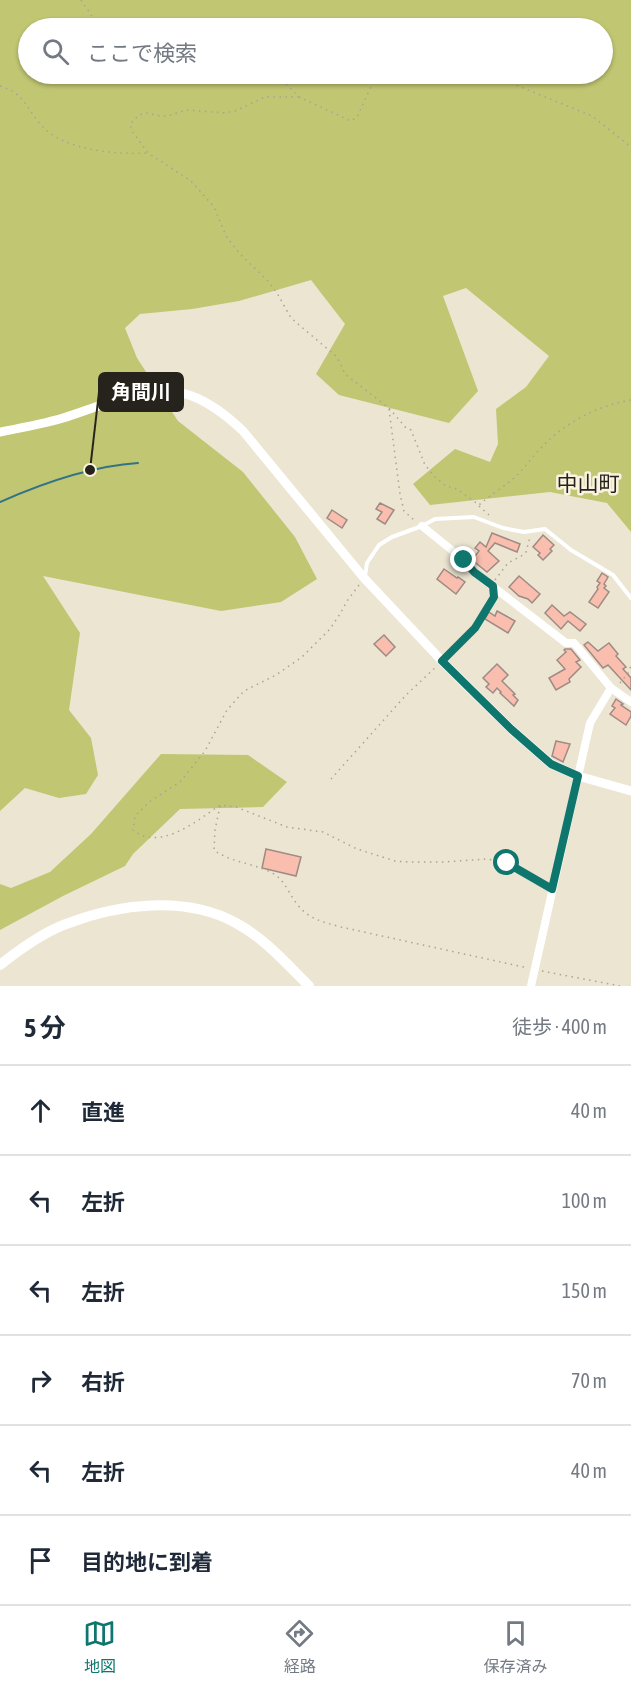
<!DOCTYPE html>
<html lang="ja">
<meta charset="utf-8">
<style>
:root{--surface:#fff;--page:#f6f6f7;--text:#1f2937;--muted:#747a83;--line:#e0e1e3;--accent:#0f766e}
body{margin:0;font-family:"Asap Condensed","Noto Sans JP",sans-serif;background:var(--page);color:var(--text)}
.stop{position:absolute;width:18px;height:18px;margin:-14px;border:4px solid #0f766e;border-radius:50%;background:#fff}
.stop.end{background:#0f766e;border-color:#fff;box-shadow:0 2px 6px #0008}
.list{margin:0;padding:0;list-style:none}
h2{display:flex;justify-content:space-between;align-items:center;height:78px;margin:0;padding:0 24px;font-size:26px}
h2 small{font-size:20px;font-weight:400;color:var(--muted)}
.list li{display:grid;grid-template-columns:39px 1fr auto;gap:18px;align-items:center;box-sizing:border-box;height:90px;padding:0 24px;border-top:2px solid var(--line)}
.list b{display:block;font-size:22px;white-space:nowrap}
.list em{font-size:20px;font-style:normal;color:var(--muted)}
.icon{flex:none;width:33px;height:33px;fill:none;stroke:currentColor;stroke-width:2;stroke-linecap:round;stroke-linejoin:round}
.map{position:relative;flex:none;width:631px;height:986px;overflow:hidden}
.search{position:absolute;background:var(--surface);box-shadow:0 2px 4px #0004;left:18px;right:18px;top:18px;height:66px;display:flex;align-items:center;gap:15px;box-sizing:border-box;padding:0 21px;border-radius:33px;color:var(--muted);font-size:22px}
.sheet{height:618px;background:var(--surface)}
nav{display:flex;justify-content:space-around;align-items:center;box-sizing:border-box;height:84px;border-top:2px solid var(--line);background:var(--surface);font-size:16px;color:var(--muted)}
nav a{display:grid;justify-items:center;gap:3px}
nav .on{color:var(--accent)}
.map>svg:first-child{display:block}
</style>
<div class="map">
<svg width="631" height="986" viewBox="0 0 631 986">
<rect width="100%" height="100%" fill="#ece5d2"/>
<g fill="#c0c672" fill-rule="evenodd">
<path d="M0 0H631V532L607 503 550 492 430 505 413 484 455 449 490 462 498 444 496 409 526 387 549 356 466 288 443 296 478 391 449 423 339 395 316 374 345 324 311 280 239 301 192 309 140 314 125 328 137 358 178 421 243 472 295 537 317 579 281 602 221 611 43 576 80 633 69 710 91 738 98 775 86 794 59 798 25 788 0 811ZM28 28H602V74H28Z"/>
<path d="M161 754 248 755 287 782 263 807 180 809 133 854 125 866 63 896 0 930V884L11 888 50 872 91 834Z"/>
</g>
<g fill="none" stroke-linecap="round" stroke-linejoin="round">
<path stroke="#327386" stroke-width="2" d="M0 502C43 483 91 466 138 463"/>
</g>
<g fill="#f9bead" stroke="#9f8a84" stroke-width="1.5">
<path d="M380 503 394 510 385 524 377 519 382 512 376 509Z"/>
<path d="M332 510 347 520 342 528 327 518Z"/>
<path d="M492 533 520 544 517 552 495 543 488 551 499 561 487 572 472 560 479 551 475 548 480 542 486 547Z"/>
<path d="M543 535 554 545 550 549 552 551 543 560 538 555 540 553 533 547Z"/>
<path d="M444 569 457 578 458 577 465 582 456 594 437 579Z"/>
<path d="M602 573 608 577 604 584 606 586 604 588 609 592 598 608 589 602 598 589 597 587 600 583 597 581Z"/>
<path d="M519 576 540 594 532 603 528 599 519 596 509 587Z"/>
<path d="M552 605 564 616 570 612 586 624 580 631 568 621 561 629 545 613Z"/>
<path d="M497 611 515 621 508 633 485 619 489 612 495 616Z"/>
<path d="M384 635 395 647 386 656 374 644Z"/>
<path d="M588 642 598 651 609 643 618 654 616 656 626 667 623 669 631 678V690L608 665 603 668 584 645Z"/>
<path d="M565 649H571L580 660 576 662 581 667 569 679 570 682 556 690 549 678 565 669 557 660 566 652 564 650Z"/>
<path d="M497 664 508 675 502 681 515 694 513 695 518 700 514 706 500 693 501 692 497 688 493 693 486 687 489 684 483 678Z"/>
<path d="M616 699 623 704 621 705 631 712V716L626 725 610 714 615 708 612 706Z"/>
<path d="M556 741 570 744 563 762 552 756Z"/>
<path d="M266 849 301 857 296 876 262 868Z"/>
</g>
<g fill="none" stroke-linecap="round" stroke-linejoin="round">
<g stroke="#a9a495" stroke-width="1.5" stroke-dasharray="1.5 4.5" stroke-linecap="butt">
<path d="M81 0 100 28"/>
<path d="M153 74 165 77 218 82 258 74"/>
<path d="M265 74 280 78 299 97 351 121 357 117 377 74"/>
<path d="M489 74 592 116 631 147"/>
<path d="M0 86C26 94 26 109 42 126 63 150 117 155 147 153"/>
<path d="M299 97H265L235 111 225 113 186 110 168 116H161L146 113 139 115 130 124 132 131 148 153 191 181 214 207 226 236 240 254 267 280 277 293 291 318 337 357 345 374 389 408 406 428 411 430 425 465 435 477 446 486 457 489 479 505C490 495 504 487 515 477 524 469 531 458 540 449 564 423 596 406 631 400"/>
<path d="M389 409 400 494 404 511 415 521"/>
<path d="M479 506 489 515"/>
<path d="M495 580 508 563 523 555 526 552 530 537"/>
<path d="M359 585 347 601 340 614 330 629 302 657 276 675 244 691 227 710 205 751 180 782 149 802 135 816 133 830C159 852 197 821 220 805L236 807 287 827 323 832 357 849 395 861 408 862H443L487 859 507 863 546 886"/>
<path d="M620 683 629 672 631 665"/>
<path d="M331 779 406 695 437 666"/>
<path d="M220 806 215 830 214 850C231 863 255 863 274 874 285 881 289 894 297 904 308 919 323 922 341 927L528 968"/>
<path d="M542 971 620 986"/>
</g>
<g stroke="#fff" stroke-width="4">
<path d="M365 576 367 563 379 545 392 537 422 526 435 519 474 517 503 528 524 532 545 529 571 550 613 575 631 598"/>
<path d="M443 660 475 629 493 597V587"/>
</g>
<g stroke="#fff" stroke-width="8">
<path d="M422 526 464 560 474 572 566 643H574L611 688 631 702"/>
<path d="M531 986 590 723 611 688"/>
</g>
<path stroke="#fff" stroke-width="9" d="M0 432C21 428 43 424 63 418 98 407 153 382 189 395 210 402 227 416 243 431L364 578 442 661 511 729 551 764 578 776 631 791"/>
<path stroke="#fff" stroke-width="10" d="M0 965C20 949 42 933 66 924 118 904 185 895 236 923 264 938 286 963 309 986"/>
</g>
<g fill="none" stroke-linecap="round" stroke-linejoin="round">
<path stroke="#0f766e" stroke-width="8" d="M464 560 474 572 493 586 494 597 475 628 442 661 511 729 551 764 578 776 552 889 507 863"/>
</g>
<g text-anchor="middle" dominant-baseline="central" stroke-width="5" stroke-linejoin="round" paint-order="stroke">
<g font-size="21" fill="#25231c" stroke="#f9f3df">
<text x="588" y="483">中山町</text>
</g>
</g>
<path fill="none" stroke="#25231c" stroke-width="2" d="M90 470L99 392"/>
<circle fill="#25231c" stroke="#f9f3df" stroke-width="2" cx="90" cy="470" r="6"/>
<rect fill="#25231c" stroke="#25231c" stroke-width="2" x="99" y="373" width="84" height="38" rx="6"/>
<g font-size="20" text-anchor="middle" font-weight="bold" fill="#fff">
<text x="141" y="399">角間川</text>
</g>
</svg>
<div class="stop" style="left:507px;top:863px"></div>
<div class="stop end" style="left:464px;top:560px"></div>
<div class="search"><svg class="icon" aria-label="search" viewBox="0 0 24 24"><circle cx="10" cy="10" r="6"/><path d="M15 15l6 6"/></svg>ここで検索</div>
</div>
<section class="sheet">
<h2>5 分<small>徒歩 · 400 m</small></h2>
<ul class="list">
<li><svg class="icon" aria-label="ahead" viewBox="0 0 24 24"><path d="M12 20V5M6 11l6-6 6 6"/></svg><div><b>直進</b></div><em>40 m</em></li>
<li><svg class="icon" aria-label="left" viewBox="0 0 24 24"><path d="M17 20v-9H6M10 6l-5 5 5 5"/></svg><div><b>左折</b></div><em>100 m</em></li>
<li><svg class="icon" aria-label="left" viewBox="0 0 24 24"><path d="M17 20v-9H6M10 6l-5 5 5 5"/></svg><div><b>左折</b></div><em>150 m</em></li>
<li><svg class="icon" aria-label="right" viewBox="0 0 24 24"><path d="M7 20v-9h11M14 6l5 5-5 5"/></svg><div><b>右折</b></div><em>70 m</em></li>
<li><svg class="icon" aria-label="left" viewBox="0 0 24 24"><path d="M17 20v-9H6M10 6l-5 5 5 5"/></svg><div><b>左折</b></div><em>40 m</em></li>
<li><svg class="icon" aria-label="arrive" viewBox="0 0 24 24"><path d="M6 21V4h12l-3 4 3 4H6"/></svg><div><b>目的地に到着</b></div></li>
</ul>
</section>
<nav>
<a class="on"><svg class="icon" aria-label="map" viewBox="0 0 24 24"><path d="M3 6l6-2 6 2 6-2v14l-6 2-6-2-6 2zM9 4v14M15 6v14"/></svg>地図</a>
<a><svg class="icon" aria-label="directions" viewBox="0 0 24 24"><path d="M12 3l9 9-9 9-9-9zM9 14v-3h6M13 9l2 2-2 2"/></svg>経路</a>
<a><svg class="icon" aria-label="saved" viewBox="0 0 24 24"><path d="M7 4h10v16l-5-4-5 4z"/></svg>保存済み</a>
</nav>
